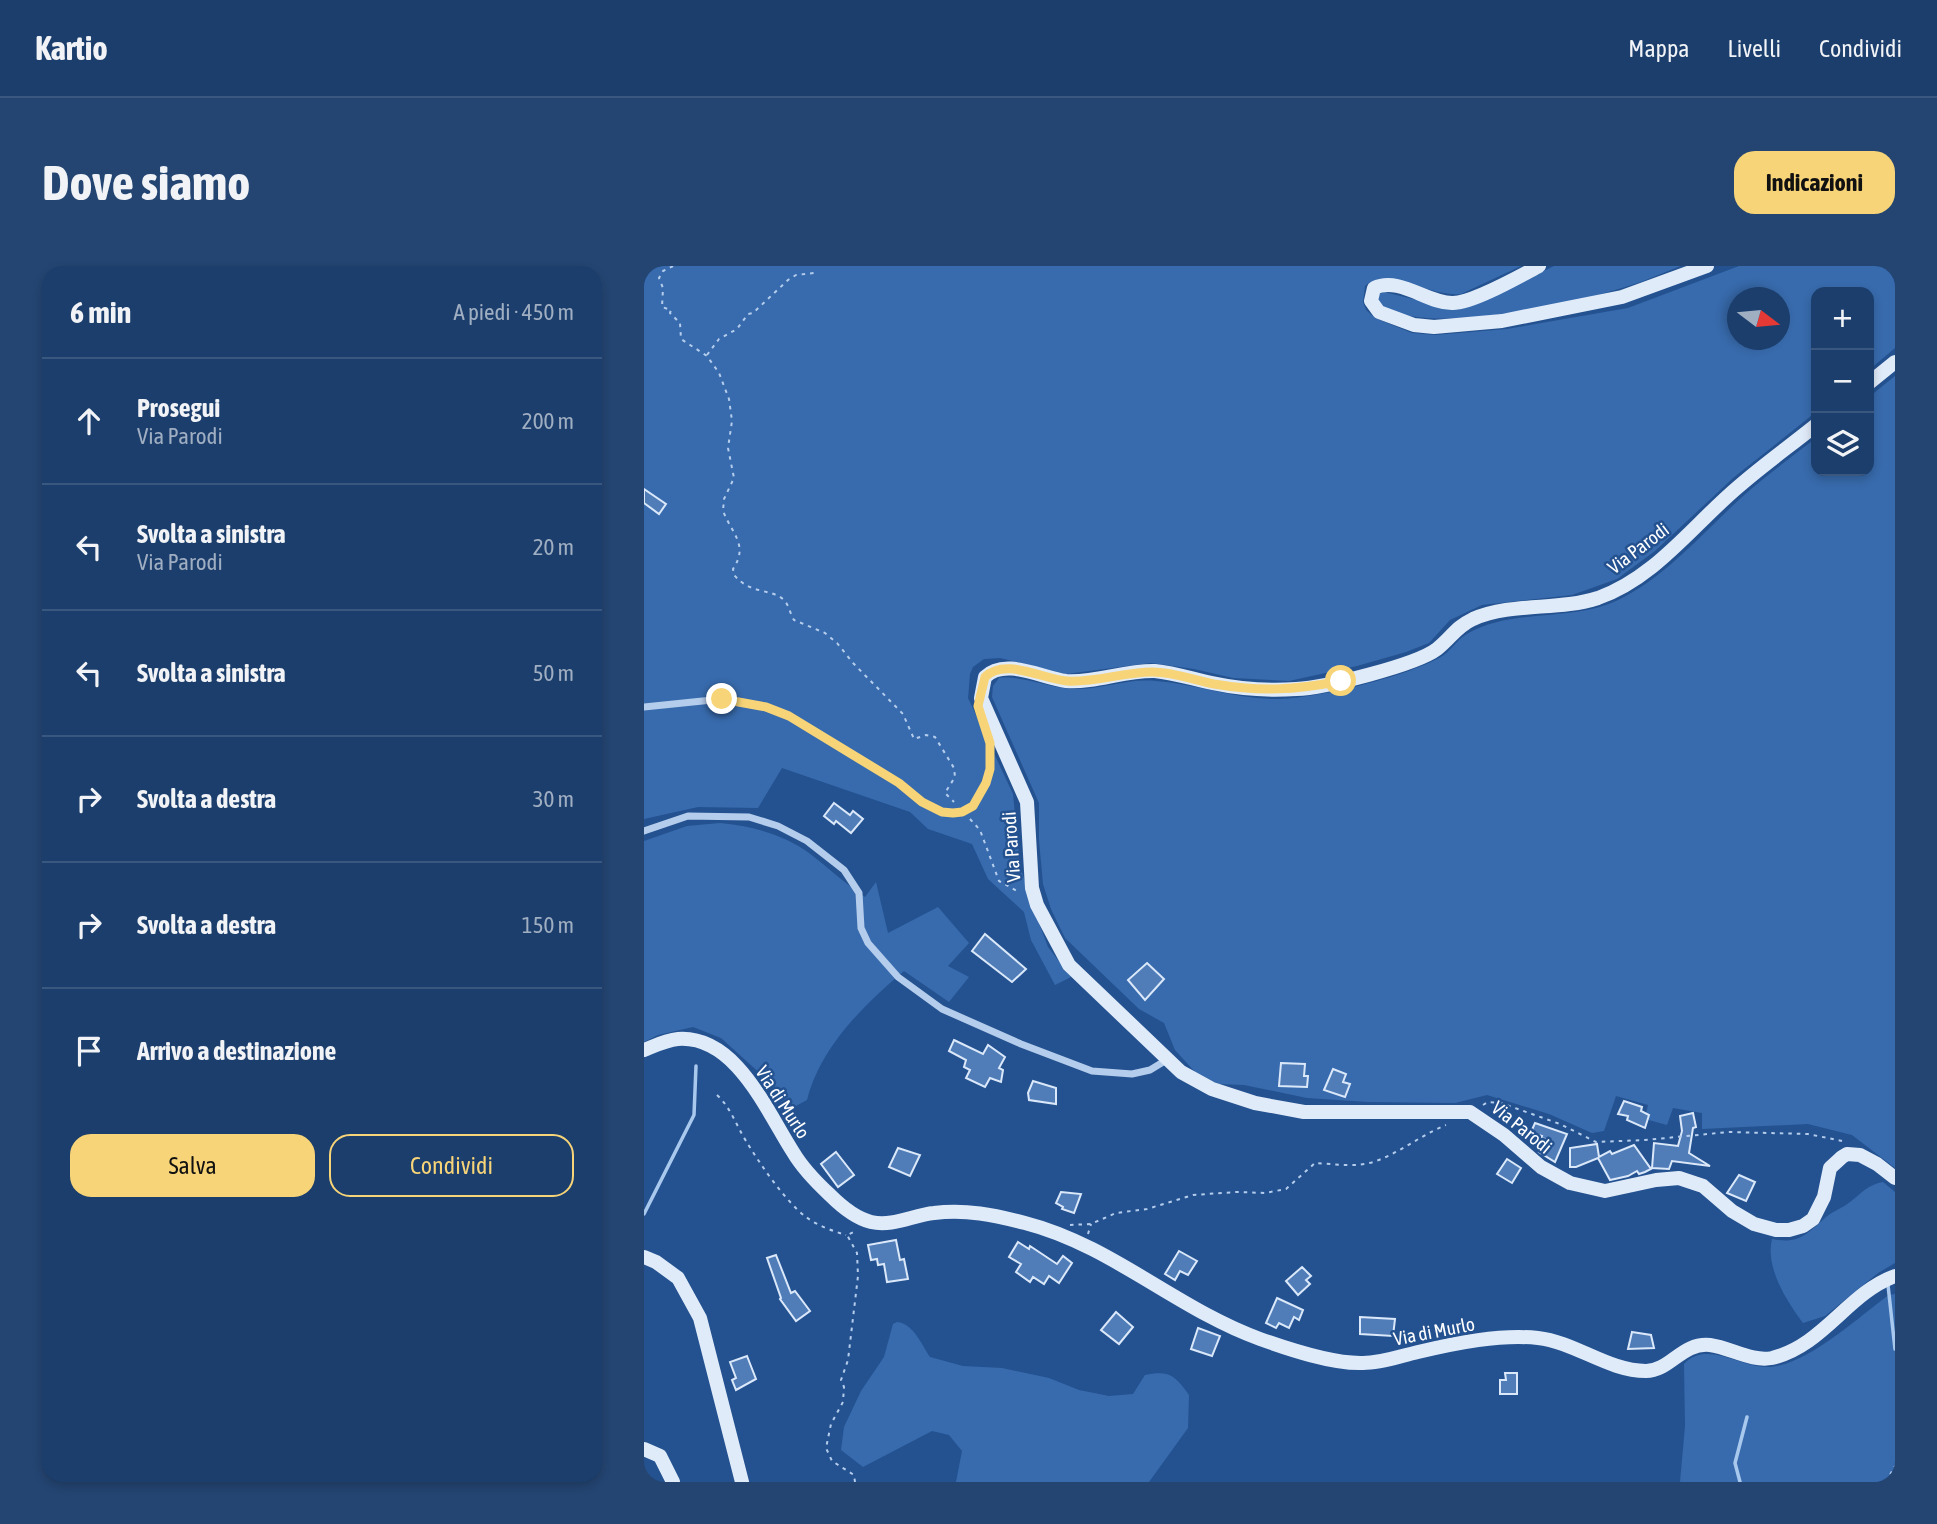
<!DOCTYPE html>
<html lang="it">
<meta charset="utf-8">
<style>
:root{--surface:#1b3e6c;--page:#244572;--text:#f1f3f6;--muted:#a0aec2;--line:#39577f;--accent:#f7d478}
body{margin:0;font-family:"Asap Condensed",sans-serif;background:var(--page);color:var(--text)}
.controls{position:absolute;right:21px;top:21px;display:grid;overflow:hidden;border-radius:14px;box-shadow:0 4px 10px #0003}
.controls button{width:63px;height:63px;display:grid;place-items:center;padding:0;border:0;border-bottom:2px solid var(--line);background:var(--surface);color:var(--text);font:35px sans-serif}
.compass{position:absolute;left:1083px;top:21px;width:63px;height:63px;border-radius:50%;background:var(--surface);box-shadow:0 4px 10px #0003;rotate:106deg}
.stop{position:absolute;width:21px;height:21px;margin:-16px;border:5px solid #f7d478;border-radius:50%;background:#fff}
.stop.end{background:#f7d478;border-color:#fff;box-shadow:0 2px 7px #0008}
.list{margin:0;padding:0;list-style:none}
h2{display:flex;justify-content:space-between;align-items:center;height:91px;margin:0;padding:0 28px;font-size:30px}
h2 small{font-size:23px;font-weight:400;color:var(--muted)}
.list li{display:grid;grid-template-columns:46px 1fr auto;gap:21px;align-items:center;box-sizing:border-box;height:126px;padding:0 28px;border-top:2px solid var(--line)}
.list b{display:block;font-size:26px;white-space:nowrap}
.list p{margin:0;font-size:23px;white-space:nowrap;color:var(--muted)}
.list em{font-size:23px;font-style:normal;color:var(--muted)}
.actions{display:flex;gap:14px;padding:21px 28px}
.actions a{flex:1;padding:16px 0;border:2px solid var(--accent);border-radius:21px;text-align:center;font-size:24px;color:var(--accent)}
.actions .main{background:var(--accent);color:#111}
.icon{flex:none;width:38px;height:38px;fill:none;stroke:currentColor;stroke-width:2;stroke-linecap:round;stroke-linejoin:round}
.map{position:relative;flex:none;width:1251px;height:1216px;overflow:hidden;border-radius:21px}
header{display:flex;align-items:center;gap:42px;box-sizing:border-box;height:98px;padding:0 35px;background:var(--surface);border-bottom:2px solid var(--line)}
header strong{font-size:33px}
nav{display:flex;gap:38px;margin-inline-start:auto;font-size:24px}
.intro{display:flex;align-items:center;justify-content:space-between;box-sizing:border-box;height:168px;padding:0 42px}
h1{margin:0;font-size:49px}
.button{padding:18px 32px;border-radius:21px;background:var(--accent);color:#111;font-size:24px;font-weight:700}
main{display:flex;gap:42px;padding:0 42px}
aside{flex:1;background:var(--surface);border-radius:21px;box-shadow:0 4px 10px #0003}
.map>svg:first-child{display:block}
</style>
<header>
<strong>Kartio</strong>
<nav><a>Mappa</a><a>Livelli</a><a>Condividi</a></nav>
</header>
<div class="intro"><h1>Dove siamo</h1><a class="button">Indicazioni</a></div>
<main>
<aside>
<h2>6 min<small>A piedi · 450 m</small></h2>
<ul class="list">
<li><svg class="icon" aria-label="ahead" viewBox="0 0 24 24"><path d="M12 20V5M6 11l6-6 6 6"/></svg><div><b>Prosegui</b><p>Via Parodi</p></div><em>200 m</em></li>
<li><svg class="icon" aria-label="left" viewBox="0 0 24 24"><path d="M17 20v-9H6M10 6l-5 5 5 5"/></svg><div><b>Svolta a sinistra</b><p>Via Parodi</p></div><em>20 m</em></li>
<li><svg class="icon" aria-label="left" viewBox="0 0 24 24"><path d="M17 20v-9H6M10 6l-5 5 5 5"/></svg><div><b>Svolta a sinistra</b></div><em>50 m</em></li>
<li><svg class="icon" aria-label="right" viewBox="0 0 24 24"><path d="M7 20v-9h11M14 6l5 5-5 5"/></svg><div><b>Svolta a destra</b></div><em>30 m</em></li>
<li><svg class="icon" aria-label="right" viewBox="0 0 24 24"><path d="M7 20v-9h11M14 6l5 5-5 5"/></svg><div><b>Svolta a destra</b></div><em>150 m</em></li>
<li><svg class="icon" aria-label="arrive" viewBox="0 0 24 24"><path d="M6 21V4h12l-3 4 3 4H6"/></svg><div><b>Arrivo a destinazione</b></div></li>
</ul>
<div class="actions"><a class="main">Salva</a><a>Condividi</a></div>
</aside>
<div class="map">
<svg width="1251" height="1216" viewBox="0 0 1251 1216">
<rect width="100%" height="100%" fill="#245290"/>
<g fill="#386bad" fill-rule="evenodd">
<path d="M0 0H877L817 28C788 32 743 0 721 20L719 36 722 44 731 52 768 67 791 69 863 63 984 42 1095 0H1251V82L1225 104V26H1172V146L1089 212 1011 285 973 313 928 329 838 339 806 354 785 377 762 386 713 400 645 415 589 412 550 403 507 397 422 408 356 392 340 393 329 401 326 408 324 432 369 528 376 600 390 644 404 681 427 711 411 719 387 674 380 646 344 613 328 578 284 563 266 546 138 502 114 542 54 541 0 553ZM1094 32H1136V74H1094Z"/>
<path d="M910 0H1037C1016 8 994 18 971 24 924 38 771 73 734 36L735 28 740 26 814 44 842 34Z"/>
<path d="M1251 110V902L1208 869 1164 858 1058 863V847L1029 842 1023 859 1001 853 1004 839 972 830 960 865 948 867 905 848 843 829 811 837 724 836 663 832 600 819 574 818 551 806 531 784 520 757 495 743 421 672 407 643 399 618 395 574V537L348 431 349 420 355 412C381 409 406 423 433 423 459 423 486 412 512 415 552 418 591 433 632 433 672 433 760 411 795 392 806 387 812 374 823 368 867 342 925 356 972 335 1024 311 1063 261 1106 224 1127 206 1150 189 1172 172V205H1225V131Z"/>
<path d="M76 557C107 560 139 568 165 587 184 601 201 618 221 631L232 616 244 667 294 641 325 677 304 700 325 711 305 736 260 705C219 740 177 780 163 834L150 841 138 839 119 810 77 772 49 761 14 769 0 776V575L43 560Z"/>
<path d="M1239 916 1251 926V997L1234 1007 1181 1050 1159 1057C1142 1034 1121 1001 1128 973 1155 979 1164 967 1182 951 1189 945 1199 942 1206 936 1218 927 1223 919 1239 916Z"/>
<path d="M1251 1028V1216H1036L1041 1160 1040 1098C1063 1073 1098 1103 1126 1101 1165 1098 1214 1051 1245 1029Z"/>
<path d="M253 1056C270 1058 277 1078 286 1091L319 1100 358 1102 405 1112 435 1124 465 1130 489 1128 501 1109C525 1104 531 1109 545 1129L544 1162 505 1216H312L318 1185 305 1169 288 1165 219 1201 197 1184 200 1161 217 1125 240 1091 249 1058Z"/>
</g>
<g fill="none" stroke-linecap="round" stroke-linejoin="round">
<g stroke="#a9c8ed" stroke-width="3.5">
<path d="M0 948 50 849 52 800"/>
<path d="M1244 1019 1251 1083"/>
<path d="M1096 1216 1091 1197 1103 1151"/>
</g>
</g>
<g fill="#507db8" stroke="#dae8f9" stroke-width="2">
<path d="M0 223 22 238 15 248 0 237Z"/>
<path d="M190 537 206 549 209 545 219 553 207 567 192 555 190 558 180 550Z"/>
<path d="M341 668 382 703 368 716 328 685Z"/>
<path d="M503 697 520 713 501 734 484 714Z"/>
<path d="M310 774 339 788 344 779 361 791 355 802 359 804 357 816 346 812 341 821 322 812 326 804 320 801 322 794 305 785Z"/>
<path d="M637 797 661 798 660 810H664L663 821 635 820Z"/>
<path d="M689 803 702 808 699 816 706 818 701 831 680 824Z"/>
<path d="M389 815 412 822V838L385 834 384 827Z"/>
<path d="M980 835 998 841 997 845 1005 849 1001 862 983 854 984 850 974 848Z"/>
<path d="M1049 847 1052 861 1049 862 1045 887 1066 900 1028 895 1025 903 1008 902 1010 877 1034 880 1038 865 1036 850Z"/>
<path d="M891 857 923 868 911 896 895 886 901 873 897 872 898 870 887 866Z"/>
<path d="M953 878 955 891 966 885 968 888 990 879 1007 903 1001 906 995 908 993 905 984 910 966 914 954 892 932 901H926V882Z"/>
<path d="M254 882 276 889 266 910 245 901Z"/>
<path d="M192 886 210 909 194 921 177 898Z"/>
<path d="M863 893 877 902 868 917 853 908Z"/>
<path d="M1095 909 1111 916 1102 935 1083 927Z"/>
<path d="M417 926 437 928 430 947 418 943 419 941 412 937Z"/>
<path d="M252 974 256 994 260 993 264 1013 243 1016 240 998 234 999 233 993 227 994 224 979Z"/>
<path d="M374 976 385 983 386 980 413 998 419 990 428 997 415 1017 405 1010 400 1018 389 1011 386 1016 372 1006 377 998 365 991Z"/>
<path d="M535 985 553 995 544 1009 536 1005 531 1014 521 1008Z"/>
<path d="M132 989 147 1027 151 1025 166 1045 152 1055 136 1033 137 1032 123 992Z"/>
<path d="M658 1001 667 1010 662 1014 666 1018 654 1029 642 1015Z"/>
<path d="M633 1032 659 1044 655 1054 650 1051 645 1062 635 1057 632 1062 622 1057Z"/>
<path d="M472 1046 489 1061 475 1078 457 1064Z"/>
<path d="M716 1051 751 1053 749 1070 716 1068Z"/>
<path d="M554 1062 576 1070 568 1090 547 1083Z"/>
<path d="M988 1066 1007 1069 1010 1082 984 1083Z"/>
<path d="M103 1090 112 1113 92 1124 88 1114 92 1112 86 1096Z"/>
<path d="M861 1107H873V1128H856V1114H862Z"/>
</g>
<g fill="none" stroke-linecap="round" stroke-linejoin="round">
<g stroke="#b5cdec" stroke-width="2" stroke-dasharray="3.5 5" stroke-linecap="butt">
<path d="M29 0 19 5 15 12 19 22 18 41 27 44 26 47 36 57 37 73 63 90 75 107 85 133 88 155 84 182 90 212 80 233 79 245C88 268 105 279 89 303L90 309C107 329 127 322 140 334 145 339 146 348 150 354L181 367 193 377 209 397 259 448 270 473 282 469 291 471 310 502 311 511 301 527 310 536"/>
<path d="M63 89 75 73 93 63 104 48 109 47 144 14 152 9 170 7"/>
<path d="M326 553 336 564 355 615 375 626"/>
<path d="M73 829C87 842 92 859 102 875 116 898 141 935 162 951 174 960 189 965 202 969"/>
<path d="M839 839 844 836 857 837 916 858 952 876 1001 874 1085 866 1164 868 1198 875"/>
<path d="M426 959 447 958 472 947 503 943 549 929 593 926 621 927 642 923 671 897C690 898 714 902 732 895 757 886 777 869 802 859"/>
<path d="M444 968 447 958"/>
<path d="M211 1216 210 1209 188 1195 182 1182 187 1158 199 1136 200 1121 197 1114 204 1094 214 1010 213 987 203 969 212 965"/>
<path d="M1242 1216 1251 1200"/>
</g>
<g stroke="#b5cdec" stroke-width="7">
<path d="M0 441 78 433 122 441 145 450 167 463 255 517 278 536 298 546 309 547 319 546 329 540 342 518 346 503V476L335 444V435"/>
<path d="M0 565 44 550 105 551 134 560 163 575 200 604 215 627 217 662 224 677 254 711 298 743 377 778 448 805 488 808 506 804 524 793"/>
</g>
<g stroke="#e0ebf9" stroke-width="14">
<path d="M895 0C876 10 829 37 809 37 784 38 756 10 730 22L727 35 735 46 770 59 790 61 858 55 978 31 1063 0"/>
<path d="M1225 117 1251 96"/>
<path d="M1172 159C1146 180 1119 199 1094 221 1049 259 1011 312 954 332 914 345 868 336 829 353 812 361 807 372 793 383 772 399 680 422 652 423 623 425 596 423 568 417 549 413 530 407 511 405 481 404 452 417 422 415 398 412 361 391 341 411L337 432 383 536 388 622 393 639 425 699 537 806 568 823 611 837 660 846H826L860 869 897 901 926 917 961 925 1012 914 1035 912 1059 920 1088 945 1110 958 1132 964H1145L1159 960 1169 953 1180 931 1186 902 1198 891 1203 888 1216 889 1233 898 1251 912"/>
<path d="M0 784C10 780 22 774 34 773 92 769 123 846 149 886 159 903 172 916 186 929 197 940 211 952 227 956 249 961 269 949 290 947 322 943 350 949 381 957 467 979 533 1043 616 1073 644 1083 688 1098 719 1097 738 1097 756 1090 774 1086 812 1077 856 1068 894 1072 931 1076 964 1105 1002 1105 1026 1105 1038 1076 1066 1079 1087 1082 1108 1096 1128 1092 1179 1080 1204 1027 1251 1010"/>
<path d="M0 991 12 996 34 1012 56 1052 98 1216"/>
<path d="M0 1183 16 1190 29 1216"/>
</g>
</g>
<g fill="none" stroke-linecap="round" stroke-linejoin="round">
<path stroke="#f7d478" stroke-width="9" d="M78 433 122 441 145 450 255 517 278 536 298 546 309 547 318 546 329 540 342 517 346 503V477L334 440 341 411C361 391 398 413 423 415 451 417 479 406 508 406 529 406 550 414 570 418 617 426 651 424 697 415"/>
</g>
<g text-anchor="middle" dominant-baseline="central" stroke-width="5" stroke-linejoin="round" paint-order="stroke">
<g font-size="19" fill="#fff" stroke="#245290">
<text transform="translate(994 282) rotate(-37)">Via Parodi</text>
<text transform="translate(367 581) rotate(-94)">Via Parodi</text>
<text transform="translate(139 836) rotate(57)">Via di Murlo</text>
<text transform="translate(878 861) rotate(39)">Via Parodi</text>
<text transform="translate(790 1065) rotate(-11)">Via di Murlo</text>
</g>
</g>
</svg>
<div class="controls">
<button>+</button>
<button>−</button>
<button><svg class="icon" aria-label="layers" viewBox="0 0 24 24"><path d="M12 4l9 5-9 5-9-5zM3 14l9 5 9-5"/></svg></button>
</div>
<svg class="compass" viewBox="-18 -18 36 36"><path d="M0-13l5 13h-10z" fill="#e53935"/><path d="M0 13l5-13h-10z" fill="#a0aec2"/></svg>
<div class="stop" style="left:697px;top:415px"></div>
<div class="stop end" style="left:78px;top:433px"></div>
</div>
</main>
